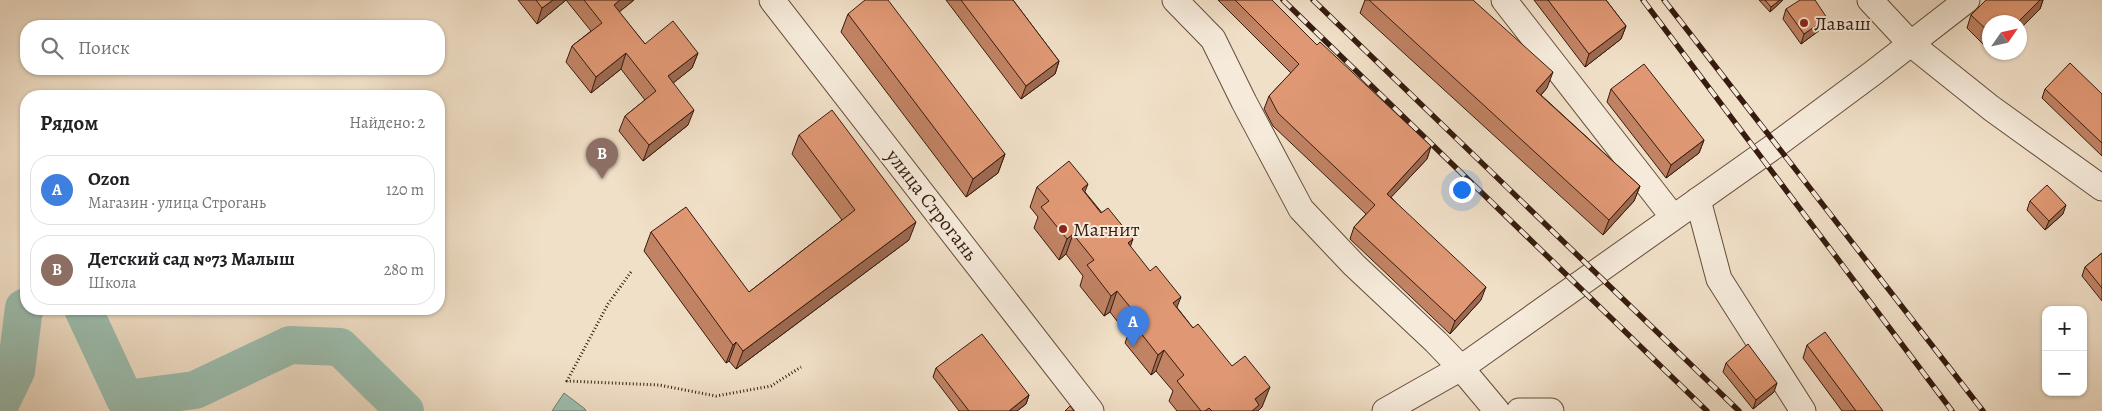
<!DOCTYPE html>
<html lang="ru">
<meta charset="utf-8">
<style>
:root{--surface:#fff;--page:#f2f2f2;--text:#202124;--muted:#757577;--line:#e0e0e0;--accent:#2563eb}
body{margin:0;font-family:Alegreya,serif;background:var(--page);color:var(--text)}
.controls{position:absolute;right:15px;bottom:15px;display:grid;overflow:hidden;border-radius:10px;box-shadow:0 1px 4px #0004}
.controls button{width:45px;height:45px;display:grid;place-items:center;padding:0;border:0;border-bottom:1px solid var(--line);background:var(--surface);color:var(--text);font:25px sans-serif}
.compass{position:absolute;left:1982px;top:15px;width:45px;height:45px;border-radius:50%;background:var(--surface);box-shadow:0 1px 4px #0004;rotate:56deg}
.you{position:absolute;left:1461px;top:189px;width:18px;height:18px;margin:-12px;border:4px solid #fff;border-radius:50%;background:#1a73e8;box-shadow:0 0 0 8px #1a73e833}
.badge{display:grid;place-items:center;width:32px;height:32px;border-radius:50%;background:var(--accent);color:#fff;font-size:16px;font-weight:700}
.pin{position:absolute;translate:-50% -41px;filter:drop-shadow(0 1px 2px #0008)}
.pin::after{content:'';position:absolute;top:26px;width:18px;height:15px;background:inherit;clip-path:polygon(0 0,100% 0,50% 100%)}
.list{margin:0;padding:0;list-style:none}
h2{display:flex;justify-content:space-between;align-items:center;height:65px;margin:0;padding:0 20px;font-size:21px}
h2 small{font-size:16px;font-weight:400;color:var(--muted)}
.list li{display:grid;grid-template-columns:32px 1fr auto;gap:15px;align-items:center;box-sizing:border-box;height:70px;margin:0 10px 10px;padding:0 10px;border:1px solid var(--line);border-radius:20px}
.list b{display:block;font-size:19px;white-space:nowrap}
.list p{margin:0;font-size:16px;white-space:nowrap;color:var(--muted)}
.list em{font-size:16px;font-style:normal;color:var(--muted)}
.icon{flex:none;width:28px;height:28px;fill:none;stroke:currentColor;stroke-width:2;stroke-linecap:round;stroke-linejoin:round}
.map{position:relative;flex:none;width:2102px;height:411px;overflow:hidden}
.search{position:absolute;background:var(--surface);box-shadow:0 1px 4px #0004;left:20px;top:20px;width:425px;height:55px;display:flex;align-items:center;gap:12px;box-sizing:border-box;padding:0 18px;border-radius:20px;color:var(--muted);font-size:19px}
.panel{position:absolute;background:var(--surface);box-shadow:0 1px 4px #0004;left:20px;top:90px;width:425px;height:225px;border-radius:20px}
.map>svg:first-child{display:block}
</style>
<div class="map">
<svg width="2102" height="411" viewBox="0 0 2102 411">
<rect width="100%" height="100%" fill="#f1e0c8"/>
<filter id="stains"><feTurbulence type="fractalNoise" baseFrequency=".004" numOctaves="4"/><feColorMatrix values="0 0 0 0 .2 0 0 0 0 .09 0 0 0 0 .02 0 0 0 .5 -.17"/></filter>
<radialGradient id="worn" r=".72"><stop offset=".6" stop-color="#630" stop-opacity="0"/><stop offset="1" stop-color="#630" stop-opacity=".3"/></radialGradient>
<path fill="#9cbeaf" stroke="#737d6f" d="M564 393 585 409 586 411H552Z"/>
<g fill="none" stroke-linecap="round" stroke-linejoin="round">
<g stroke="#9cbeaf" stroke-width="38">
<path d="M83 309 125 399 195 390 290 345 340 347 405 411"/>
<path d="M0 404 16 371 24 308 26 307"/>
</g>
<defs>
<g id="minor">
<path d="M772 0 1091 411"/>
<path d="M1175 0 1213 39 1244 102 1301 209 1354 265 1436 342 1461 368 1776 145 1873 73 1967 0"/>
<path d="M1504 0 1673 217"/>
<path d="M1870 0 1911 44 1991 108 2102 188"/>
<path d="M1698 200 1719 279 1803 411"/>
<path d="M1385 411 1461 368 1497 411"/>
<path d="M1519 411H1551"/>
</g>
</defs>
<use href="#minor" stroke="#654c3c" stroke-width="27"/>
<path stroke="#361b0e" stroke-width="3" stroke-dasharray="1 2.5" stroke-linecap="butt" d="M631 272 608 304 567 381 659 385 716 396 771 386 801 367"/>
<use href="#minor" stroke="#f6ebdb" stroke-width="25"/>
<defs>
<g id="rail">
<path d="M1283 0 1707 411"/>
<path d="M1313 0 1739 411"/>
<path d="M1643 0 1952 411"/>
<path d="M1664 0 1983 411"/>
</g>
</defs>
<use href="#rail" stroke="#361b0e" stroke-width="5.5"/>
<use href="#rail" stroke="#f6ebdb" stroke-width="4" stroke-dasharray="11" stroke-linecap="butt"/>
</g>
<g fill="#c18364" stroke="#361b0e">
<path d="M518 0H634L619 12 645 44 698 53 692 68 673 83 688 125 643 161 619 131 625 116 645 100 621 69 591 93 566 62 572 46 591 31 566 0 537 24Z"/>
<path d="M946 0H1013L1059 61 1055 74 1021 99Z"/>
<path d="M1218 0H1272L1317 45 1431 146 1427 159 1391 197 1481 300 1450 334 1350 239 1354 227 1366 214 1273 126 1264 109 1269 96 1291 73Z"/>
<path d="M1365 0H1473L1547 88 1541 95 1640 186 1634 201 1603 235 1360 13Z"/>
<path d="M1534 0H1606L1626 26 1621 39 1585 67Z"/>
<path d="M1759 0H1783L1770 12Z"/>
<path d="M1986 0H2043L2040 9 2020 29V22H1990V51L1967 28 1971 15Z"/>
<path d="M1786 9 1827 18 1824 27 1801 44 1783 19Z"/>
<path d="M848 14 1005 154 998 173 966 197 841 32Z"/>
<path d="M1611 89 1704 140 1699 153 1666 178 1607 102Z"/>
<path d="M2045 89 2102 94V156L2042 98Z"/>
<path d="M799 135 909 240 736 369 729 361 726 363 644 251 651 232 749 292 842 220 792 154Z"/>
<path d="M1037 187 1085 192 1130 247 1193 328 1262 407 1258 411H1177L1169 401 1173 391 1156 371 1151 375 1125 343 1128 335 1110 312 1104 316 1080 286 1083 276 1066 254 1059 260 1034 228 1038 217 1030 207Z"/>
<path d="M2030 201 2063 214 2045 230 2027 210Z"/>
<path d="M2102 253V301L2082 276 2085 267Z"/>
<path d="M1807 345 1883 411H1842L1803 358Z"/>
<path d="M1726 363 1774 392 1753 409 1723 372Z"/>
<path d="M936 368 1029 395 1026 404 1017 411H959L933 377Z"/>
</g>
<g fill="#9d6a51" stroke="#361b0e">
<path d="M553 0H566L537 24 542 8Z"/>
<path d="M620 0H634L608 21 614 5Z"/>
<path d="M1780 0H1783L1770 12 1771 7Z"/>
<path d="M2040 0H2043L2040 9 2020 29V22H2018Z"/>
<path d="M1827 18 1824 27 1801 44 1804 34Z"/>
<path d="M1626 26 1621 39 1585 67 1589 54Z"/>
<path d="M626 53 621 69 591 93 596 77Z"/>
<path d="M698 53 692 68 662 92 668 76Z"/>
<path d="M1059 61 1055 74 1021 99 1026 86Z"/>
<path d="M1553 72 1547 88 1530 107 1536 91Z"/>
<path d="M694 110 688 125 643 161 649 145Z"/>
<path d="M1704 140 1699 153 1666 178 1671 165Z"/>
<path d="M1431 146 1427 159 1382 207 1387 194Z"/>
<path d="M1005 154 998 173 966 197 973 179Z"/>
<path d="M1088 184 1080 204 1082 189Z"/>
<path d="M1640 186 1634 201 1603 235 1609 220Z"/>
<path d="M2066 205 2063 214 2045 230 2049 221Z"/>
<path d="M916 222 909 240 736 369 743 351Z"/>
<path d="M1073 234 1066 254 1059 260 1067 239Z"/>
<path d="M1133 239 1126 259 1128 243Z"/>
<path d="M1486 287 1481 300 1450 334 1455 321Z"/>
<path d="M1117 291 1110 312 1104 316 1111 296Z"/>
<path d="M1181 297 1173 317V303Z"/>
<path d="M736 342 729 361 726 363 733 345Z"/>
<path d="M1164 350 1156 371 1151 375 1158 355Z"/>
<path d="M1777 383 1774 392 1753 409 1756 400Z"/>
<path d="M1270 387 1262 407 1258 411H1250L1255 399Z"/>
<path d="M1029 395 1026 404 1017 411H1009Z"/>
</g>
<g fill="#e09874" stroke="#361b0e">
<path d="M536 0H553L542 8Z"/>
<path d="M584 0H620L614 5 645 44 673 21 698 53 668 76 694 110 649 145 625 116 656 91 626 53 596 77 572 46 602 23Z"/>
<path d="M865 0H888L1005 154 973 179 848 14Z"/>
<path d="M961 0H1013L1059 61 1026 86Z"/>
<path d="M1235 0H1272L1317 45 1320 42 1431 146 1387 194 1486 287 1455 321 1354 227 1375 205 1278 113 1269 96 1299 64Z"/>
<path d="M1369 0H1473L1553 72 1536 91 1640 186 1609 220Z"/>
<path d="M1548 0H1606L1626 26 1589 54Z"/>
<path d="M1765 0H1780L1771 7Z"/>
<path d="M1800 0H1815L1827 18 1804 34 1786 9Z"/>
<path d="M1986 0H2040L2018 22H1990V33L1971 15Z"/>
<path d="M2070 63 2102 94V143L2045 89Z"/>
<path d="M1644 64 1704 140 1671 165 1611 89Z"/>
<path d="M832 110 916 222 743 351 736 342 733 345 651 232 686 207 749 292 855 210 799 135Z"/>
<path d="M1069 161 1088 184 1082 189 1101 213 1108 208 1133 239 1128 243 1150 271 1156 266 1181 297 1173 303 1193 328 1198 324 1232 366 1245 356 1270 387 1255 399 1259 405 1252 411H1212L1209 408 1205 411H1201L1177 381 1184 375 1164 350 1158 355 1133 323 1139 318 1117 291 1111 296 1087 265 1094 260 1073 234 1067 239 1041 207 1049 201 1037 187Z"/>
<path d="M2047 185 2066 205 2049 221 2030 201Z"/>
<path d="M2102 253V288L2085 267Z"/>
<path d="M1825 332 1883 411H1856L1807 345Z"/>
<path d="M982 334 1029 395 1009 411H969L936 368Z"/>
<path d="M1748 344 1777 383 1756 400 1726 363Z"/>
<path d="M1070 406 1074 411H1065Z"/>
</g>
<g fill="#8f2418" stroke="#f6ebdb" stroke-width="2">
<circle cx="1804" cy="23" r="5"/>
<circle cx="1063" cy="229" r="5"/>
</g>
<g text-anchor="middle" dominant-baseline="central" stroke-width="4" stroke-linejoin="round" paint-order="stroke">
<g font-size="20" fill="#361b0e" stroke="#f6ebdb" text-anchor="start">
<text x="1814" y="23">Лаваш</text>
<text x="1073" y="229">Магнит</text>
</g>
<g font-size="20" fill="#361b0e" stroke="#f6ebdb">
<text transform="translate(932 205) rotate(52)">улица Строгань</text>
</g>
</g>
<rect width="100%" height="100%" filter="url(#stains)"/>
<rect width="100%" height="100%" fill="url(#worn)"/>
</svg>
<div class="controls">
<button>+</button>
<button>−</button>
</div>
<svg class="compass" viewBox="-18 -18 36 36"><path d="M0-13l5 13h-10z" fill="#e53935"/><path d="M0 13l5-13h-10z" fill="#757577"/></svg>
<div class="you"></div>
<div class="pin badge" style="left:1133px;top:347px;background:#3f7fe0">A</div>
<div class="pin badge" style="left:602px;top:179px;background:#8d6e63">B</div>
<div class="search"><svg class="icon" aria-label="search" viewBox="0 0 24 24"><circle cx="10" cy="10" r="6"/><path d="M15 15l6 6"/></svg>Поиск</div>
<section class="panel">
<h2>Рядом<small>Найдено: 2</small></h2>
<ul class="list">
<li><span class="badge" style="background:#3f7fe0">A</span><div><b>Ozon</b><p>Магазин · улица Строгань</p></div><em>120 m</em></li>
<li><span class="badge" style="background:#8d6e63">B</span><div><b>Детский сад №73 Малыш</b><p>Школа</p></div><em>280 m</em></li>
</ul>
</section>
</div>
